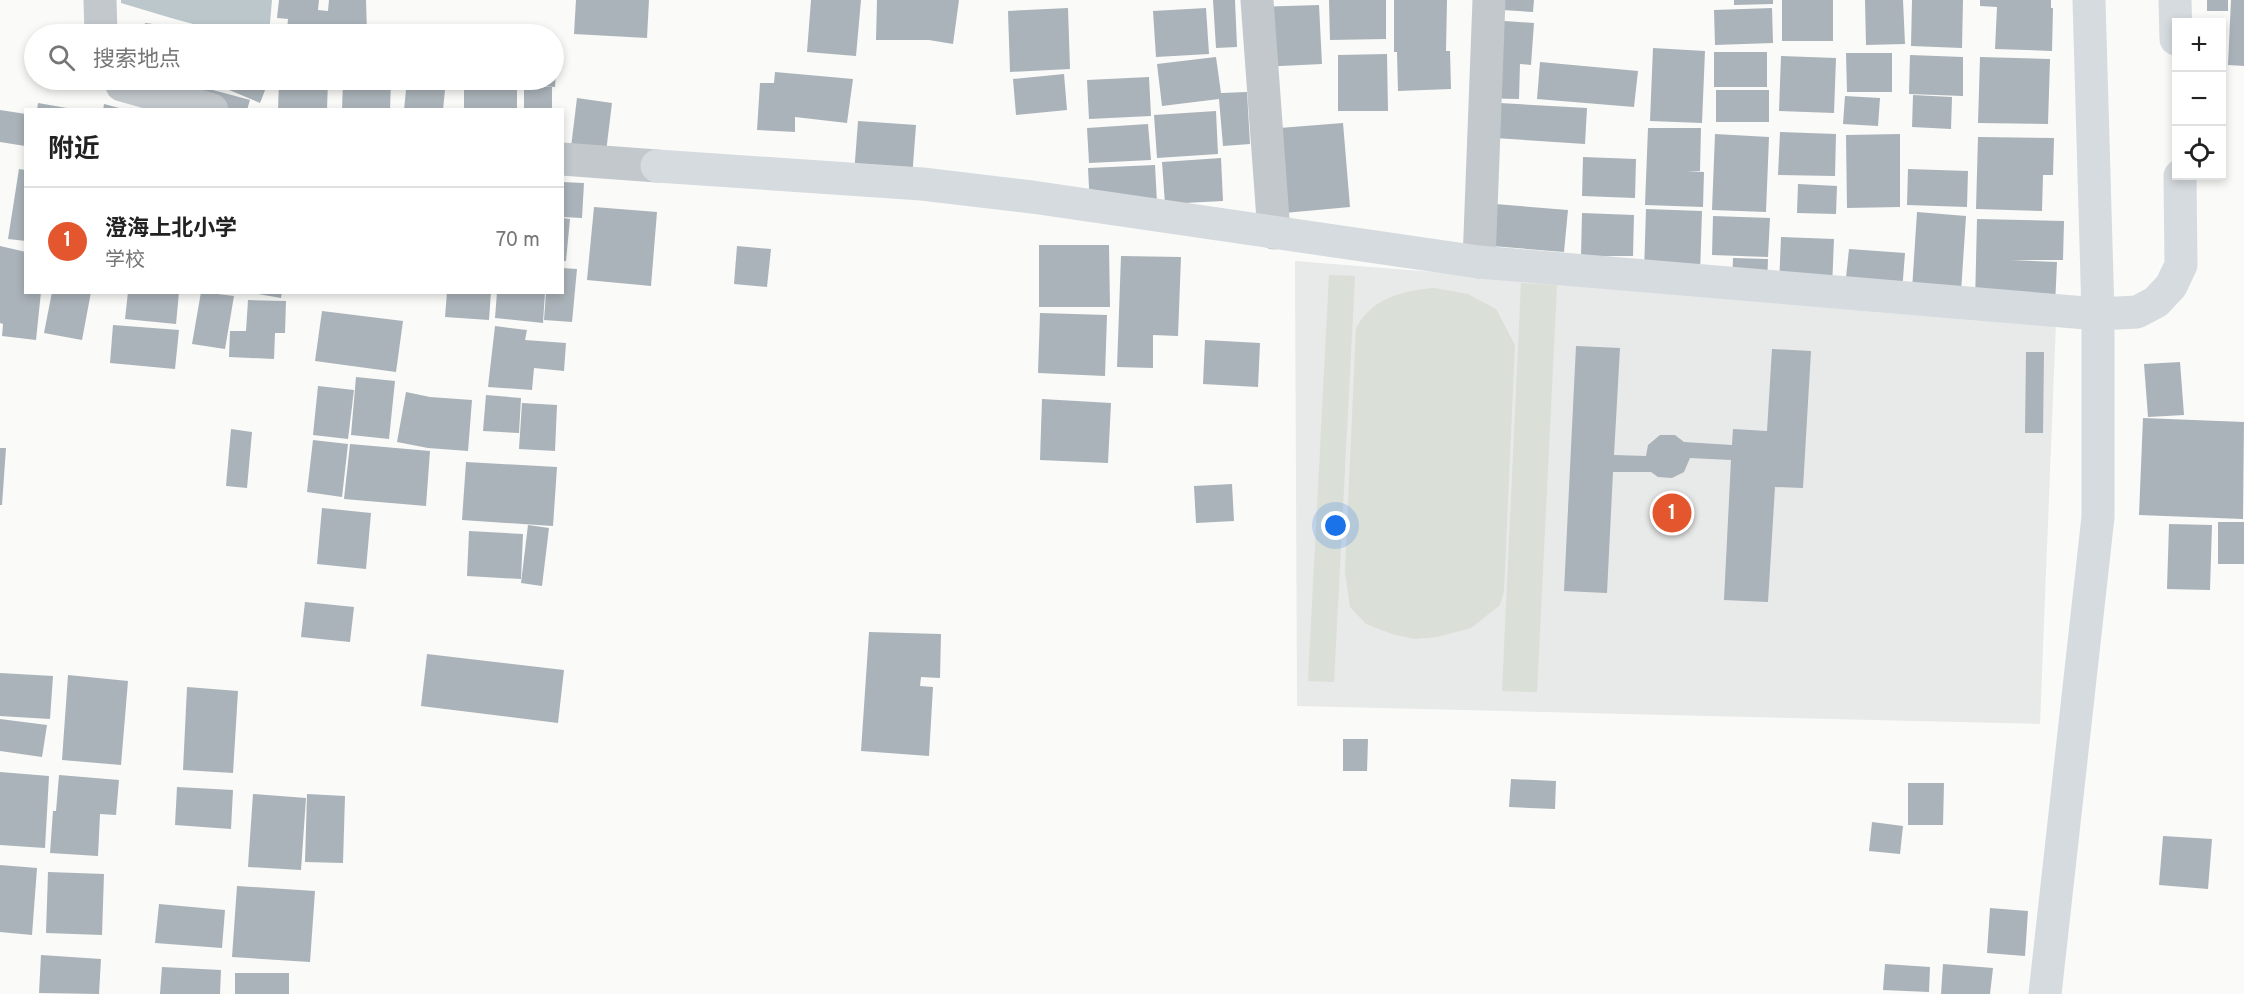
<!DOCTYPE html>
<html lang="zh">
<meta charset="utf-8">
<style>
:root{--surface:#fff;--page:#f6f6f6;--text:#222;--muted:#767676;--line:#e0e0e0;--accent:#e4572e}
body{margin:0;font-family:Overpass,"Noto Sans SC",sans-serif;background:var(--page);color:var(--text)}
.controls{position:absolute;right:18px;top:18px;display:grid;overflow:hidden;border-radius:0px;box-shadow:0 3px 9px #0003}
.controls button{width:54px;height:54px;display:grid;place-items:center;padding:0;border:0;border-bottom:2px solid var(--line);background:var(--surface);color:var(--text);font:30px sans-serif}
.you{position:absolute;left:1336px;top:526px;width:21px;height:21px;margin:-15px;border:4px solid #fff;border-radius:50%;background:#1a73e8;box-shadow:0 0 0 9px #1a73e833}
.badge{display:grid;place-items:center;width:39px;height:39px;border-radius:50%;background:var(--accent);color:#fff;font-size:20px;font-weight:700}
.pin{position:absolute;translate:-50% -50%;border:3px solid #fff;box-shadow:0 2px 6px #0006}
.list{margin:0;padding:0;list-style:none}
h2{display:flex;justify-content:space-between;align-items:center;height:78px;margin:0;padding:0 24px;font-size:26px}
h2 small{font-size:20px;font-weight:400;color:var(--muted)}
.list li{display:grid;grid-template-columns:39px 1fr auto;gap:18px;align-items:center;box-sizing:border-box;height:108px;padding:0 24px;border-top:2px solid var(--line)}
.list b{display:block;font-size:22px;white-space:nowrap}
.list p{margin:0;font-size:20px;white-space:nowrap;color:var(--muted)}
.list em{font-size:20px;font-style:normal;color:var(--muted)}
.icon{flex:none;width:33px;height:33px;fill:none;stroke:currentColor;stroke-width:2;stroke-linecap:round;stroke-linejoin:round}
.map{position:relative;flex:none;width:2244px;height:994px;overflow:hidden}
.search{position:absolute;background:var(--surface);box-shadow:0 3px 9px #0003;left:24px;top:24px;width:540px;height:66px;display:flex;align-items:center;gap:15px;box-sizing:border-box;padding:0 21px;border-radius:33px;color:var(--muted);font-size:22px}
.panel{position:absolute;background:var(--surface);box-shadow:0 3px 9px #0003;left:24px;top:108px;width:540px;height:186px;border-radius:0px}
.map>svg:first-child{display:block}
</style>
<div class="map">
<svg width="2244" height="994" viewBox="0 0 2244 994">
<rect width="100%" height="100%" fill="#fafaf8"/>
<path fill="#e8e9e9" d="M1295 261 2056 321 2040 724 1297 706Z"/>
<g fill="#dadfd7">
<path d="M1329 275 1355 276 1334 682 1308 681Z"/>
<path d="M1521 283 1557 285 1537 692 1502 691Z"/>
<path d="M1434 288 1468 294 1496 309 1515 345 1504 591 1500 605 1471 628 1437 637 1415 639 1392 634 1366 624 1350 607 1345 572 1356 328C1372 298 1402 291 1434 288Z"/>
</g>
<path fill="#bbc7cb" d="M121 0H272L269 34C217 35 170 17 121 3Z"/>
<g fill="#aab3b9">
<path d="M279 0H319L318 10 328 11 329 0H366L367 32 332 33 287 30 288 19 277 18Z"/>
<path d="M576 0H649L647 38 574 34Z"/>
<path d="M811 0H861L856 56 807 52Z"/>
<path d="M877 0H959L953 44 929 40H876Z"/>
<path d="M1213 0H1235L1237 47 1216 48Z"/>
<path d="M1329 0H1386V39L1330 40Z"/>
<path d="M1394 0H1447L1446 51H1450L1451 89 1398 91 1397 52H1394Z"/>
<path d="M1488 0H1534L1533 12 1487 9Z"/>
<path d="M1734 0H1773V4L1734 5Z"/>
<rect x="1782" y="0" width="51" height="41"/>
<path d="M1865 0H1903L1905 44 1866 45Z"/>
<path d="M1912 0H1963L1962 48 1911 46Z"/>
<path d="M1980 0H2051V8H2053L2052 51 1995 49 1997 7 1980 6Z"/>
<rect x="2207" y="0" width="21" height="11"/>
<path d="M2231 0H2244V66L2228 65Z"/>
<path d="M1319 5 1322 64 1260 67 1257 7Z"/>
<path d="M1068 8 1070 69 1010 72 1008 11Z"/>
<path d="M1206 8 1209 54 1156 57 1153 11Z"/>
<path d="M1772 8 1773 43 1715 45 1714 10Z"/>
<path d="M1476 19 1534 23 1531 65 1520 64 1519 99 1471 98Z"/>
<path d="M145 23 196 29 195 34H144Z"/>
<path d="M1653 48 1705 51 1702 123 1650 121Z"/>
<rect x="1714" y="52" width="53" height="35"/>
<path d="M1846 53H1892V92H1847Z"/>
<path d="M1387 54 1388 111H1338V55Z"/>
<path d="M1910 55 1963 57V96L1909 94Z"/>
<path d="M1781 56 1836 58 1834 113 1779 111Z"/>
<path d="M1216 57 1221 93 1247 92 1250 144 1223 146 1219 99 1162 106 1157 64Z"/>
<path d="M1980 57 2050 59 2048 124 1978 123Z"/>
<path d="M554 58 557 59 555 87 471 81V80H554Z"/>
<path d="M1540 62 1638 71 1634 107 1537 99Z"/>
<path d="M775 72 853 79 847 123 795 117V132L757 130 760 83H774Z"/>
<path d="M1064 74 1067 110 1016 115 1013 79Z"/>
<path d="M1149 77 1151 116 1089 119 1087 80Z"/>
<path d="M138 80H189L188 92Z"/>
<path d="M209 80H269L260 103 208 81Z"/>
<path d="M279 80H328L327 110H278Z"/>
<path d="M343 80H391L390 110H342Z"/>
<path d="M407 80H446L443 110H404Z"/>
<path d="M517 85V110H464V86Z"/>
<path d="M202 87 250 100 247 110H196Z"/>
<rect x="524" y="87" width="28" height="23"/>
<rect x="1716" y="90" width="53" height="32"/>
<path d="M1913 95 1952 97 1951 129 1912 127Z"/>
<path d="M1845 96 1880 98 1878 126 1843 124Z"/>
<path d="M577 98 612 103 606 152 571 147Z"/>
<path d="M1482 102 1587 108 1585 144 1479 137Z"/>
<path d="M38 103 67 108V110H37Z"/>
<path d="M104 104 123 109V110H103Z"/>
<path d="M0 110 26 114 25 146 0 142Z"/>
<path d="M1216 111 1218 154 1157 158 1154 115Z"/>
<path d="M858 121 916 125 911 192 853 188Z"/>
<path d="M1343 123 1350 207 1273 214 1266 129Z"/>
<path d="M1148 124 1151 160 1089 163 1087 128Z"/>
<path d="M1648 128H1701L1700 171H1687L1704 172 1703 207 1645 205Z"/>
<path d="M1780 132 1836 134 1835 176 1778 175Z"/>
<path d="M1715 134 1769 137 1766 212 1712 210Z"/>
<path d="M1900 134V207L1847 208 1846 135Z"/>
<path d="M1978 137 2054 138 2053 175H2043L2042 211 1976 209Z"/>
<path d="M1583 157 1636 159 1635 198 1582 196Z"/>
<path d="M1221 158 1223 201 1165 204 1162 162Z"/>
<path d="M1155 165 1157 203 1090 207 1088 168Z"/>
<path d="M19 169 26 170V241L8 239Z"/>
<path d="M1908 169 1968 171 1967 207 1907 205Z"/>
<path d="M562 182 584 183 582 218 562 217Z"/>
<path d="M1798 184 1837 186 1836 214 1797 213Z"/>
<path d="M1483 203 1568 210 1564 252 1480 245Z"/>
<path d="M594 207 657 212 651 286 587 280Z"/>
<path d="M1646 209 1702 211 1700 274 1644 272Z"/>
<path d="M1917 212 1966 216 1961 292 1912 290Z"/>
<path d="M1582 213 1634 215 1633 256H1581Z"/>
<path d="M1713 216 1770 218 1768 257 1712 255Z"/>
<path d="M562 218 570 219 566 261H562Z"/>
<path d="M1977 219 2064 221 2063 260H2011L2057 262 2055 305 1975 304Z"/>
<path d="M1781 237 1834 239 1832 288 1779 286Z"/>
<path d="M1039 245H1109L1110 307H1039Z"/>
<path d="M0 246 26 252V292H41L36 340 2 336 3 324 0 323Z"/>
<path d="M737 246 771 249 767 287 734 284Z"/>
<path d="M1849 249 1905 253 1902 292 1845 287Z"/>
<path d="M1121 256 1181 257 1178 336 1153 335V368L1117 367Z"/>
<path d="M1733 258 1768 259 1767 287 1732 286Z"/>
<path d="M562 268 577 269 572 322 544 320 546 292H562Z"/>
<path d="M52 292H91L82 340 44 333Z"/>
<path d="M128 292H179L176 324 125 319Z"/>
<path d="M201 292 234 296 225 349 192 344Z"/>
<path d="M246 292H282L281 298Z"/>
<path d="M447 292H491L489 320 445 317Z"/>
<path d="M497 292H545L543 323 495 318Z"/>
<path d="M248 300 286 301 285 333H275L274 359 229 357 230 331H246Z"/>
<path d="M322 311 403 321 396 372 315 361Z"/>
<path d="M1040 313 1107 315 1105 376 1038 373Z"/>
<path d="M113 325 179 330 175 369 110 363Z"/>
<path d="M495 326 527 330 525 340 566 343 564 371 534 368 532 390 488 387Z"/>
<path d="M1205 340 1260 343 1258 387 1203 384Z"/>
<path d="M1576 346 1620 348 1614 455 1646 456 1648 445 1660 435H1675L1684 442 1732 445 1733 429 1767 431 1772 349 1811 351 1803 488 1775 487 1768 602 1724 600 1731 460 1690 458 1684 472 1672 478 1658 477 1651 472H1613L1607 593 1564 591Z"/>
<path d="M2026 352H2044L2043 433H2025Z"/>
<path d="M2180 362 2184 415 2148 417 2144 364Z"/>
<path d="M356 377 395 381 389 439 351 435Z"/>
<path d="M318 386 354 390 348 439 313 435Z"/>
<path d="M406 392 430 397 472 400 468 451 428 448 397 442Z"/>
<path d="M486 395 521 398 519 433 483 431Z"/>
<path d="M1042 399 1111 403 1108 463 1040 460Z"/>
<path d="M522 403 557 405 555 451 519 449Z"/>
<path d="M2143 418 2244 422 2243 519 2139 515Z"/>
<path d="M231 429 252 432 247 488 226 486Z"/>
<path d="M313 440 348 444 342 497 307 492Z"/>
<path d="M350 444 430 451 426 506 344 499Z"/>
<path d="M0 448H6L2 505H0Z"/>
<path d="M466 462 557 467 553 526 462 520Z"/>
<path d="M1232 484 1234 521 1196 523 1194 486Z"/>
<path d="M322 508 371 513 366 569 317 564Z"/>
<rect x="2218" y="522" width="26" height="42"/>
<path d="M2169 524 2212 525 2210 590 2167 589Z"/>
<path d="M528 525 549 528 542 586 521 583Z"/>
<path d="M469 531 523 534 521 579 467 576Z"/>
<path d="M305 602 354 607 350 642 301 637Z"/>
<path d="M869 632 941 634 940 678 921 677 920 686 933 687 929 756 861 751Z"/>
<path d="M427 654 564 670 558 723 421 706Z"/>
<path d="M0 673 53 676 50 719 0 716Z"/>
<path d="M68 675 128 681 121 765 62 760Z"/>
<path d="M187 687 238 691 233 773 183 770Z"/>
<path d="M0 719 47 725 42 757 0 751Z"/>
<path d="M1343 739H1368L1367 771H1343Z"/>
<path d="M0 772 49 776 45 848 0 845Z"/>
<path d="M59 775 119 780 116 815 100 814 98 856 50 853 53 811H56Z"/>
<path d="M1511 779 1556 781 1555 809 1509 807Z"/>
<path d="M1908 783H1944L1943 825H1908Z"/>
<path d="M177 787 233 790 231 829 175 825Z"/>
<path d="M253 794 306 798 301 870 248 867Z"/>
<path d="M307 794 345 796 343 863 305 862Z"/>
<path d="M1872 822 1903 826 1900 854 1869 851Z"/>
<path d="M2163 836 2212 839 2208 889 2159 885Z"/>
<path d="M0 865 37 868 32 935 0 932Z"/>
<path d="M48 872 104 874 102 935 46 933Z"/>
<path d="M237 886 315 891 310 962 232 957Z"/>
<path d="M159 904 225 910 222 948 155 943Z"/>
<path d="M1990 908 2028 911 2025 956 1987 953Z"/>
<path d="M41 955 101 959 99 994 39 993Z"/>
<path d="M1885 964 1930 967 1929 992 1883 990Z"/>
<path d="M1943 964 1993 968 1990 994H1941Z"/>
<path d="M162 967 221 970 220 994H160Z"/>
<rect x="235" y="973" width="54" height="21"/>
</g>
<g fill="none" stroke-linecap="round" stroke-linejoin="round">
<g stroke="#c3c8cc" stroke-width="33">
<path d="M100 0 101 34"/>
<path d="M1257 0 1274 233"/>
<path d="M120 80 122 85 212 110"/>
<path d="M562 159 657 166"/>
<path d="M1479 262 1489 0"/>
</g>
<g stroke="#d6dbdf" stroke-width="33">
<path d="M2175 0 2176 39"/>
<path d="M657 166 922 184 1032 197 1479 262 2098 314 2137 312 2156 302 2171 286 2181 265 2180 176"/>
<path d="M2045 994 2098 517V314L2089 0"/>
</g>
</g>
</svg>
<div class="controls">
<button>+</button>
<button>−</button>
<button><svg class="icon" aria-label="locate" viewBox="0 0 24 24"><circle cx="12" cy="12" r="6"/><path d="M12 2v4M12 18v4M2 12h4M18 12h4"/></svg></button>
</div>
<div class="you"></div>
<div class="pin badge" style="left:1672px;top:513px">1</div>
<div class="search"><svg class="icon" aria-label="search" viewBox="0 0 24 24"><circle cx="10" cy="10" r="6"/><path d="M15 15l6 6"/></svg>搜索地点</div>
<section class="panel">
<h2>附近<small></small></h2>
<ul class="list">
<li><span class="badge">1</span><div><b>澄海上北小学</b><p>学校</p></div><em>70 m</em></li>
</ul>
</section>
</div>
